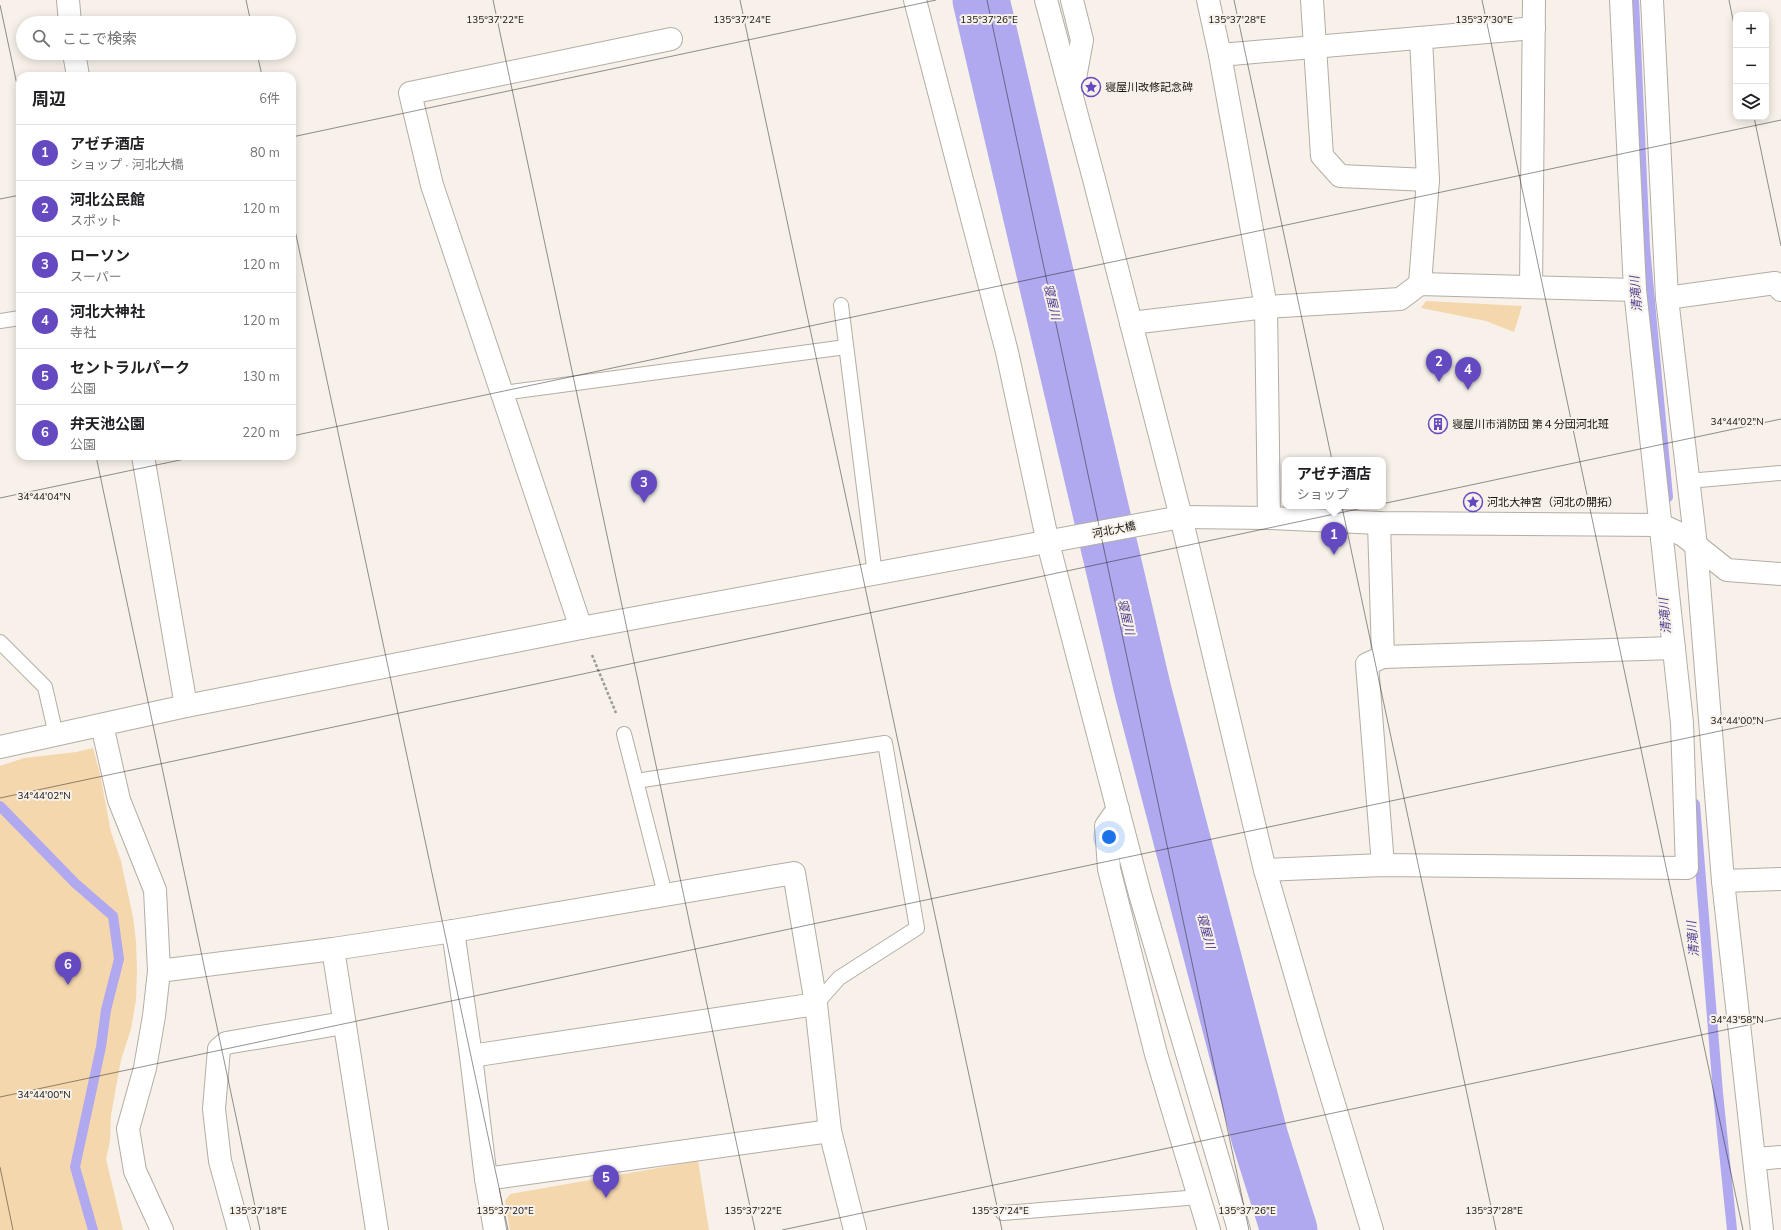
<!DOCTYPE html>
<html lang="ja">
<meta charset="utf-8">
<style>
:root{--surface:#fff;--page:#f2f2f2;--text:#202124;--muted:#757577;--line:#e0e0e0;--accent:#6449c1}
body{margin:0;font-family:"Nunito Sans","Noto Sans JP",sans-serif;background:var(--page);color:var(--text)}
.controls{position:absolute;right:12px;top:12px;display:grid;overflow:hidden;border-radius:8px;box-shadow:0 2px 10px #0003}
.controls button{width:36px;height:36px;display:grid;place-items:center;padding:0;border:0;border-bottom:1px solid var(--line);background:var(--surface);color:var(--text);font:20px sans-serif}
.you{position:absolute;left:1109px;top:837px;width:14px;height:14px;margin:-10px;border:3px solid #fff;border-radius:50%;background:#1a73e8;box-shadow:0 0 0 6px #1a73e833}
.badge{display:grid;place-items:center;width:26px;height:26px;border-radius:50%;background:var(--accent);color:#fff;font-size:13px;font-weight:700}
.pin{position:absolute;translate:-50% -33px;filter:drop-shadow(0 1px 2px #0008)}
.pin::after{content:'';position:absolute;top:21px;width:14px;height:12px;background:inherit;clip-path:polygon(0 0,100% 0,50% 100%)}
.popup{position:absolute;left:1282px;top:457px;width:104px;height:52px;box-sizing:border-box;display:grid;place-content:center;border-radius:8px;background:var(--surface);filter:drop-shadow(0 1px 3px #0005);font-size:13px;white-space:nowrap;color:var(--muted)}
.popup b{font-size:15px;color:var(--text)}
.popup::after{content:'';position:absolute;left:50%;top:100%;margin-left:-8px;border:8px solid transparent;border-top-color:var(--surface)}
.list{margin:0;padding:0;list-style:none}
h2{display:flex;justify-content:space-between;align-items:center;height:52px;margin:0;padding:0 16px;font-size:17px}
h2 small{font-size:13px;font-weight:400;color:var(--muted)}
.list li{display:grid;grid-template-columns:26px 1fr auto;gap:12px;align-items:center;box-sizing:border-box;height:56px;padding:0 16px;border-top:1px solid var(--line)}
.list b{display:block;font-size:15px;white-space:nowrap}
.list p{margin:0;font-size:13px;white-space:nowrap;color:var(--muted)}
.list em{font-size:13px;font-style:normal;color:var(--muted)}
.icon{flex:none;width:22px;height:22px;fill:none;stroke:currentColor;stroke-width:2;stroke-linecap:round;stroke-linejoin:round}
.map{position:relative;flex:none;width:1781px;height:1230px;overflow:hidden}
.search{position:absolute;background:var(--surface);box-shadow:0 2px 10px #0003;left:16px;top:16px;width:280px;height:44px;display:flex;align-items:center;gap:10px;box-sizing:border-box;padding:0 14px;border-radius:22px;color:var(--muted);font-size:15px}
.panel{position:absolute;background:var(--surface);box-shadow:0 2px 10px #0003;left:16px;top:72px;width:280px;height:388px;border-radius:12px}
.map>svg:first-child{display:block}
</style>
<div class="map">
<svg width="1781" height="1230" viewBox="0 0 1781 1230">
<rect width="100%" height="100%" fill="#f7f1e9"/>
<g fill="#f5d7ae">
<path d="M1426 301 1522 306 1514 332 1486 321 1421 308Z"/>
<path d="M93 748 100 774 111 832 121 861 133 917 136 941 137 970 136 1000 131 1029 121 1060 111 1115 110 1141 106 1159 123 1230H0V766L24 758 76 752Z"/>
<path d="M698 1161 709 1230H510L505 1201 510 1194Z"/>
</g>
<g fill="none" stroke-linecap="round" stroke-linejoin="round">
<g stroke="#b0a9ef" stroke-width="10">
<path d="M1634 0 1645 247 1668 497"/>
<path d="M1695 804 1718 1093 1732 1230"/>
<path d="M0 806 75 883 113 916 119 959 106 1010 101 1047 75 1167 93 1230"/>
</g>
<path stroke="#b0a9ef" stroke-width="57" d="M981 0 1143 691 1260 1138 1289 1230"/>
<defs>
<g id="service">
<path d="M841 305 875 575"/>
<path d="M0 321 20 318"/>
<path d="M502 393 846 347"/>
<path d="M1688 481 1781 473"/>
<path d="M0 642 45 687 56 735"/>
<path d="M624 734 665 894"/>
<path d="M636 781 885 743 917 928 839 978 816 1004"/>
<path d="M1003 1213 1199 1197"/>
</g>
<g id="minor">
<path d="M68 0 70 23"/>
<path d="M915 0 1007 352 1048 543 1140 894 1239 1230"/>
<path d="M1046 0 1094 179 1181 517 1265 870 1313 1035 1372 1230"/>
<path d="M1072 0 1082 40 1073 89"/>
<path d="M1208 0 1220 55 1266 307 1269 518"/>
<path d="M1312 0 1322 156 1340 176 1428 180"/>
<path d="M1652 0 1667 298 1696 546 1723 881 1762 1230"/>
<path d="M74 53 78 76"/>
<path d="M1220 55 1534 28"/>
<path d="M1420 284 1428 180 1421 38"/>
<path d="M1531 287 1534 0"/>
<path d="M1667 298 1775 283 1781 290"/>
<path d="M1131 323 1266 307 1400 299 1420 284 1635 290"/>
<path d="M143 456 186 706"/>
<path d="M1181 517 1269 518 1379 523 1661 525 1683 535 1727 570 1781 574"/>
<path d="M1379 523 1383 657 1367 664 1383 865"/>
<path d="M581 628 432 185 410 93 671 39"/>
<path d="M1383 657 1674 648"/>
<path d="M102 725 119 800 155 890 159 971 333 949 453 931 794 873 816 1004 830 1131 855 1230"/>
<path d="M1118 809 1106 826 1109 869 1156 1054 1209 1230"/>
<path d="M1265 870 1383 865 1687 868 1682 723 1635 290 1621 0"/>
<path d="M1723 881 1781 879"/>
<path d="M453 931 471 1056 486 1179 495 1230"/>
<path d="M333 949 377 1230"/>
<path d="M159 971 154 1016 145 1068 128 1129 135 1171 162 1230"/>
<path d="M471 1056 816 1004"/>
<path d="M1756 1159 1781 1157"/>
<path d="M486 1179 830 1131"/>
<path d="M239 1230 220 1161 214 1109 219 1049 226 1043 344 1023"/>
</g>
<path id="tertiary" d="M0 747 186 706 581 628 1181 517"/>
</defs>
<use href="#service" stroke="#b3ada5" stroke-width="16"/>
<use href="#minor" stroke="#b3ada5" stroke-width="24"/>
<use href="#tertiary" stroke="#b3ada5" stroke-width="24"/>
<path stroke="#a09b95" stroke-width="2.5" stroke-dasharray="3 2" stroke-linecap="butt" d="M592 655 616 713"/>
<use href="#service" stroke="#fff" stroke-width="14"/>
<use href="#minor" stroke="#fff" stroke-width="22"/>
<use href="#tertiary" stroke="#fff" stroke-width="22"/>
</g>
<path fill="none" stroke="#14120f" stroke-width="1" stroke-opacity="0.45" d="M246 0 251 23M493 0 755 1230M740 0 1002 1230M987 0 1249 1230M1234 0 1496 1230M1482 0 1743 1230M1729 0 1736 35M0 5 20 99M257 53 262 76M1754 117 1781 246M292 137 936 0M0 199 20 195M292 216 508 1230M292 436 1781 120M96 456 260 1230M0 498 199 456M0 798 1781 419M0 1097 1781 718M0 1167 13 1230M782 1230 1781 1018"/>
<defs>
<symbol id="sight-ring" viewBox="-11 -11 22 22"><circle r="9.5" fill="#f7f1e9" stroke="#6449c1" stroke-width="1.5"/><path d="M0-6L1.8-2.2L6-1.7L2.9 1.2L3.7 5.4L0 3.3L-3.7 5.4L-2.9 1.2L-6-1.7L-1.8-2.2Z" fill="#6449c1"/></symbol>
<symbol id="building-ring" viewBox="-11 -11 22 22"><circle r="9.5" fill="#f7f1e9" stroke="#6449c1" stroke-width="1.5"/><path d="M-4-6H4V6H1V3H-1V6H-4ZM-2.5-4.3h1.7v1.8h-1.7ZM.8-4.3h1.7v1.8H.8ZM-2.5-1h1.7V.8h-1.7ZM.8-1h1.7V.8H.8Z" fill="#6449c1"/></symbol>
</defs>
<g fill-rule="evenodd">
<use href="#sight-ring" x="1080" y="76" width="22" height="22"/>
<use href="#building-ring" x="1427" y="413" width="22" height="22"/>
<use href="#sight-ring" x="1462" y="491" width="22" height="22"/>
</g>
<g text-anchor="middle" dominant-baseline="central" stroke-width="4" stroke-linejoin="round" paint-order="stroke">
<g font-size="11" fill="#14120f" stroke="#f7f1e9" text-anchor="start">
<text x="1105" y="87">寝屋川改修記念碑</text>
<text x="1452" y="424">寝屋川市消防団 第４分団河北班</text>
<text x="1487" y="502">河北大神宮（河北の開拓）</text>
</g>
<g font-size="11" fill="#14120f" stroke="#f7f1e9">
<text transform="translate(1114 530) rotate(-11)">河北大橋</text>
</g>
<g font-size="12" font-style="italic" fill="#4e3d8f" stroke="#f7f1e9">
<text transform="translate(1636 294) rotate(-95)">清滝川</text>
<text transform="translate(1052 302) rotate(77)">寝屋川</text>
<text transform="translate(1665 616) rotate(-95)">清滝川</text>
<text transform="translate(1126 617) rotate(77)">寝屋川</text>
<text transform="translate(1206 931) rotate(75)">寝屋川</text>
<text transform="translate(1693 939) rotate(-95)">清滝川</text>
</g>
</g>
<g font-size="10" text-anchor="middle" fill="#14120f" stroke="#f7f1e9" stroke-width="4" stroke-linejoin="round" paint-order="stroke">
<text x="495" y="23">135°37'22"E</text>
<text x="742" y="23">135°37'24"E</text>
<text x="989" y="23">135°37'26"E</text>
<text x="1237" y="23">135°37'28"E</text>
<text x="1484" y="23">135°37'30"E</text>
<text x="1737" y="425">34°44'02"N</text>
<text x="44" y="500">34°44'04"N</text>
<text x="1737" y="724">34°44'00"N</text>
<text x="44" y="799">34°44'02"N</text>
<text x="1737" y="1023">34°43'58"N</text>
<text x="44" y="1098">34°44'00"N</text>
<text x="258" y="1214">135°37'18"E</text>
<text x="505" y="1214">135°37'20"E</text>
<text x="753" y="1214">135°37'22"E</text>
<text x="1000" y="1214">135°37'24"E</text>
<text x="1247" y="1214">135°37'26"E</text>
<text x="1494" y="1214">135°37'28"E</text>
</g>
</svg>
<div class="controls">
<button>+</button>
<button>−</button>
<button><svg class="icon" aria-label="layers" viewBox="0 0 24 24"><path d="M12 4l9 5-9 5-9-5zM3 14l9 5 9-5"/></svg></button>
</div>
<div class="you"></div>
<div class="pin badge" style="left:1334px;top:555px">1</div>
<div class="popup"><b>アゼチ酒店</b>ショップ</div>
<div class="pin badge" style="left:1439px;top:382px">2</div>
<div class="pin badge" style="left:644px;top:503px">3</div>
<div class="pin badge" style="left:1468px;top:390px">4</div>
<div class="pin badge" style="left:606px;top:1198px">5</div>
<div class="pin badge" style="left:68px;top:985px">6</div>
<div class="search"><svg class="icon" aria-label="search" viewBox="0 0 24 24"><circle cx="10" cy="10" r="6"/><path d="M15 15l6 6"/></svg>ここで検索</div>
<section class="panel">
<h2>周辺<small>6件</small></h2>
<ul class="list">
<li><span class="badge">1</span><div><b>アゼチ酒店</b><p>ショップ · 河北大橋</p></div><em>80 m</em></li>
<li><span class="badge">2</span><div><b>河北公民館</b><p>スポット</p></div><em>120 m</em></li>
<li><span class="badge">3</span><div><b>ローソン</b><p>スーパー</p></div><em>120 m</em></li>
<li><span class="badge">4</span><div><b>河北大神社</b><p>寺社</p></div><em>120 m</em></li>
<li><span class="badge">5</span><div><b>セントラルパーク</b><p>公園</p></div><em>130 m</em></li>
<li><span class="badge">6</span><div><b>弁天池公園</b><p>公園</p></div><em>220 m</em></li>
</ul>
</section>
</div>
